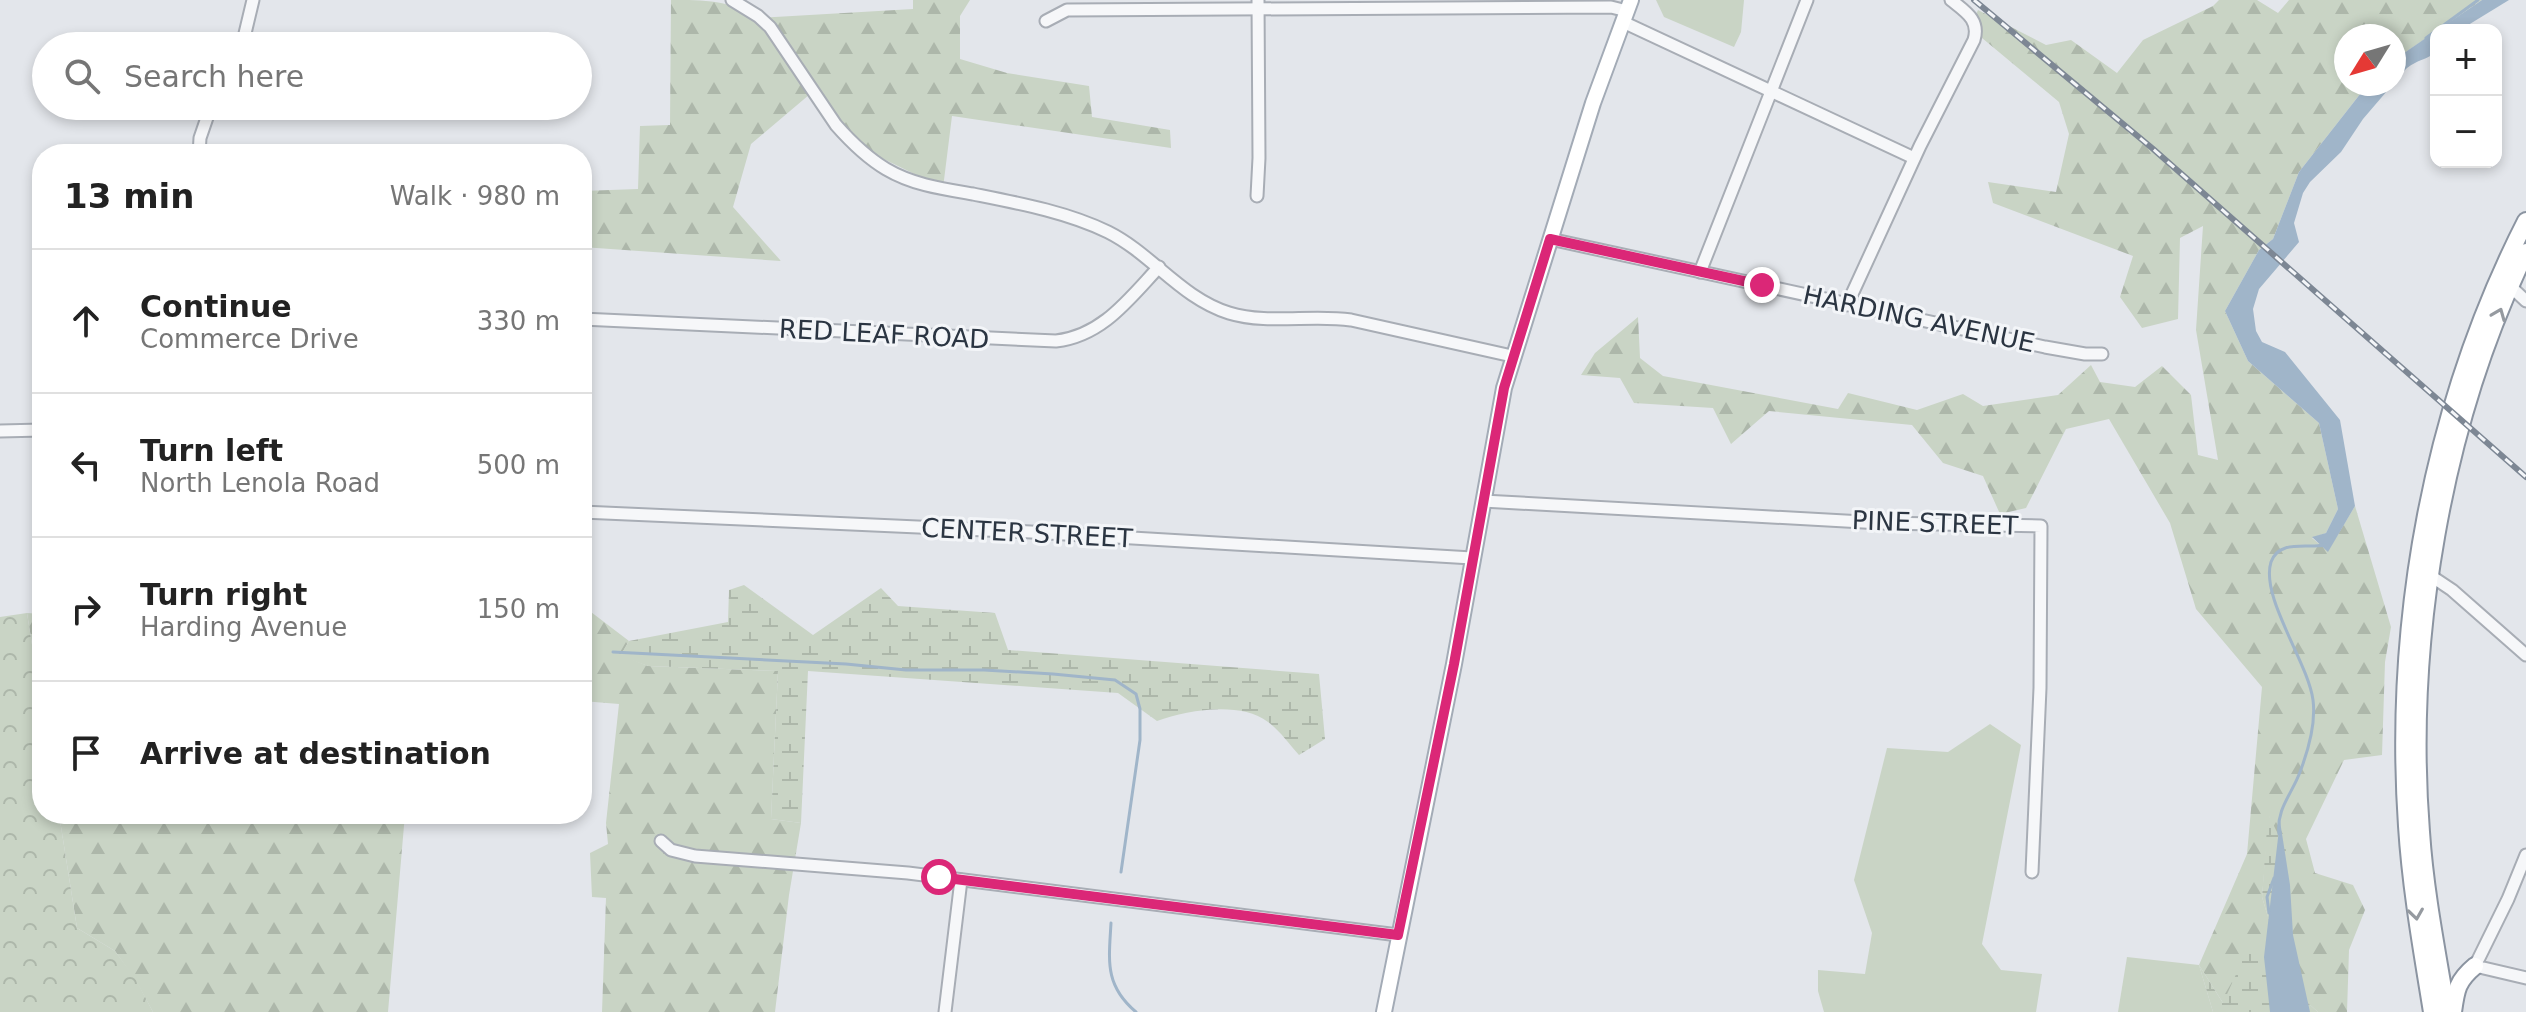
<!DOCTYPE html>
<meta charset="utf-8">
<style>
:root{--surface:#fff;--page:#f6f6f6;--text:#222;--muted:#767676;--line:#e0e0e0}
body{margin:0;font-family:"DejaVu Sans",sans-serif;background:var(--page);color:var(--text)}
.controls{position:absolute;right:24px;top:24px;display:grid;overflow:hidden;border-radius:16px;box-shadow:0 4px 12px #0003}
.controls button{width:72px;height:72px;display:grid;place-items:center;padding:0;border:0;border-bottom:2px solid var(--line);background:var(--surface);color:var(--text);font:40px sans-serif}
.compass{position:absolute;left:2334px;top:24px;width:72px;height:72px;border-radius:50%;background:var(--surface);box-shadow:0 4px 12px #0003;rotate:233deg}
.stop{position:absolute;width:24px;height:24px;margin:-18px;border:6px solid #db2777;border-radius:50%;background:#fff}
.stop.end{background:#db2777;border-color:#fff;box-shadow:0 2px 8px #0008}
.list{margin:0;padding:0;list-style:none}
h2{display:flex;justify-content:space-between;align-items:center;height:104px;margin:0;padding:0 32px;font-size:34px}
h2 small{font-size:26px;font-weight:400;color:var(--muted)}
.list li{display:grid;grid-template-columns:52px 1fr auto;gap:24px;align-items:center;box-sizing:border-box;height:144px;padding:0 32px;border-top:2px solid var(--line)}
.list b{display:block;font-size:30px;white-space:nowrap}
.list p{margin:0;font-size:26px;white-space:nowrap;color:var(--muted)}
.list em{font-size:26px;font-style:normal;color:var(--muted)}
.icon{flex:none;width:44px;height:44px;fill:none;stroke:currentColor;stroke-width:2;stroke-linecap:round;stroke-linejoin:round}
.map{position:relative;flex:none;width:2526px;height:1012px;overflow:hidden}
.search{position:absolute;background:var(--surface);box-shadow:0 4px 12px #0003;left:32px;top:32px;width:560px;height:88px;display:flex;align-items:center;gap:20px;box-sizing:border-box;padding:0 28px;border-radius:44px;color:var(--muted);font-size:30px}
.panel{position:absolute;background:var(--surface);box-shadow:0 4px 12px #0003;left:32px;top:144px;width:560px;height:680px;border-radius:32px}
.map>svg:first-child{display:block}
</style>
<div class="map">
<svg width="2526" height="1012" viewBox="0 0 2526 1012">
<defs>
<pattern id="forest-firs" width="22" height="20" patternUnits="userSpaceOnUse" patternTransform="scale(2)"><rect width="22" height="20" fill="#c9d4c5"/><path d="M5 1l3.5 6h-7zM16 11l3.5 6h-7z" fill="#adb7aa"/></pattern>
<pattern id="wetland-marsh" width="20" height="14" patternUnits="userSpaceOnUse" patternTransform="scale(2)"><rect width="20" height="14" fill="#c9d4c5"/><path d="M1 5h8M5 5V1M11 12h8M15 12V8" fill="none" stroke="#adb7aa"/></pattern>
<pattern id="park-crowns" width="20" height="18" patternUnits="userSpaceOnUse" patternTransform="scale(2)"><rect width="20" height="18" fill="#c9d4c5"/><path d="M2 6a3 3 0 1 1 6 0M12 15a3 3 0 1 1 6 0" fill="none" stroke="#adb7aa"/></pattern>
</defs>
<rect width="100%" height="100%" fill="#e3e6eb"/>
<g fill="#c9d4c5">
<path d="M1656 0H1744L1741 32 1734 47 1664 17Z"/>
<path d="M1990 724 2021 745 1982 944 2001 970 2042 974 2036 1012H1824L1818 991V970L1865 974 1872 933 1854 880 1887 748 1948 752Z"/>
<path d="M2127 957 2199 965 2213 1012H2118Z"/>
</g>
<g fill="url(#forest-firs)">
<path d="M671 0C704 0 731 0 758 18L913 9V0H970L960 16V59L1007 73 1089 86 1092 117 1170 130 1171 148 952 116 943 188 855 145 816 89 751 144 733 207 781 261 582 247V191L638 189 640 126 670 125Z"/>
<path d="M2219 0H2257L2278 13 2289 0H2482L2394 60V36H2346V84H2368L2299 172 2273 239 2259 250 2225 311 2248 361 2319 423 2338 509 2326 533 2312 538 2328 551 2355 506 2391 627 2385 662 2382 755 2344 760 2306 839 2315 873 2353 885 2365 910 2349 950 2347 1012H2318L2299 995 2269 816 2262 897 2289 986 2223 1003 2199 965 2247 854 2262 687 2196 609 2170 523 2109 419 2066 429 2026 508 2000 514 1983 476 1943 463 1912 425 1769 411 1731 444 1713 408 1634 403 1620 378 1581 375 1595 353 1638 317 1640 358 1663 376 1838 409 1848 393 1917 410 1963 394 1983 406 2058 395 2091 365 2100 382 2135 387 2162 366 2191 395 2198 455 2218 460 2196 330 2203 226 2180 238 2178 319 2142 328 2120 297 2133 256 1993 203 1988 182 2056 192 2069 134 2059 102 1970 28 1978 10 2046 45 2071 40 2117 73 2143 40 2213 6Z"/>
<path d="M582 524 592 525 591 612 629 641 621 655 648 666 778 671 771 819 801 823 789 895 775 1012H602L606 898 592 897 590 853 608 844 606 823 619 704 582 701Z"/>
<path d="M27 613 42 614V708Z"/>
<path d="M59 814H405L388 1012H153L136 981 115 951 77 928Z"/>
</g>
<g fill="url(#wetland-marsh)">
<path d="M744 585 813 635 881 588 898 606 995 613 1008 650 1319 674 1325 739 1299 755C1289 744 1280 731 1268 722 1240 701 1188 710 1157 721L1118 693 808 671 801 823 771 819 778 671 648 666 620 656 629 641 728 622 729 590Z"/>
<path d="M2268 814 2286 850 2278 912 2299 995 2318 1012H2213L2199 965 2223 1003 2248 948 2288 984 2262 897Z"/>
</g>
<path fill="url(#park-crowns)" d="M27 613 42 708V814H59L77 928 115 951 135 978 153 1012H0V617Z"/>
<g fill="#a0b5c9">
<path d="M2482 0H2509L2460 30H2438Z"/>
<path d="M2436 31C2436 65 2429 52 2407 68 2403 72 2398 78 2394 83V60Z"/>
<path d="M2368 84H2393L2363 119 2341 152 2310 182 2303 193 2294 223 2299 242 2259 289 2253 309 2256 331 2262 342 2285 352 2340 420 2355 506 2328 552 2312 537 2326 533 2338 509 2319 423 2248 361 2225 311 2259 250 2273 239 2299 172Z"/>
<path d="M2280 821 2290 885 2293 935 2310 1012H2270L2264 957Z"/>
</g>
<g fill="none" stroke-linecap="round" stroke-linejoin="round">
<g stroke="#a0b5c9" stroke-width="3">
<path d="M2426 38 2478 0"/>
<path d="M613 652 846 664 906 670H984L1053 674 1115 680 1136 694 1140 709V740L1121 872"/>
<path d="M2279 834C2276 809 2292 794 2300 772 2308 751 2316 723 2313 700 2308 662 2260 597 2271 562 2279 539 2307 549 2325 545"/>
<path d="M2269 913 2267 897 2274 878"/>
<path d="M1111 923C1109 960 1104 985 1136 1012"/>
</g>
<defs>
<g id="minor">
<path d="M732 0 758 16 770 27 836 125C851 142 866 157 886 169 913 185 943 189 973 194 1018 203 1067 212 1108 232 1152 254 1181 298 1229 313 1268 325 1311 314 1351 320L1512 356"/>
<path d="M1046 21 1067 10 1611 7 1627 11"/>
<path d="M1623 22 1914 158"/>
<path d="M242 46 253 0"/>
<path d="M199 154 200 138 211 106"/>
<path d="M1257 196 1259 158 1258 0"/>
<path d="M1550 239 2045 347 2085 354H2102"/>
<path d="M1700 272 1807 0"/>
<path d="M2510 286 2526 301"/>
<path d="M1847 305 1920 146 1974 40C1980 20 1966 12 1951 0"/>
<path d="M582 319 1056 341C1102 336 1129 299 1159 267"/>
<path d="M0 431 42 430"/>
<path d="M1483 501 1881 523 2041 526 2040 688 2032 872"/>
<path d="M582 512 1031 532 1472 558"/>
<path d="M2431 576 2452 590 2526 655"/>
<path d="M661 841 671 850 695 856 908 873 1398 935"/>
<path d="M2526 855 2508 899 2475 966 2526 978"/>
<path d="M945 1012 961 880"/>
</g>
<path id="major" d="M1384 1012 1454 664 1504 388 1593 103 1631 0"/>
<g id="highway">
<path d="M2432 1012C2422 950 2411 889 2407 826 2393 620 2432 405 2526 221"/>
<path d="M2447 1012C2437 952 2425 892 2421 832 2406 642 2442 423 2526 252"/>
<path d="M2453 1012C2456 990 2457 981 2475 966"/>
</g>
</defs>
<use href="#minor" stroke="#a8adb5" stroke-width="15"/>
<use href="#major" stroke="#a3abb6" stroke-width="18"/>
<use href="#highway" stroke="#8b94a1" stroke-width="20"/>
<use href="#minor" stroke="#f6f7f9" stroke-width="11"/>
<use href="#major" stroke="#fff" stroke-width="14"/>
<use href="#highway" stroke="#fff" stroke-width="16"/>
<defs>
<path id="rail" d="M1974 0 2152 148 2526 477"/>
</defs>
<use href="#rail" stroke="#7d8794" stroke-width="6"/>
<use href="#rail" stroke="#f3f5f8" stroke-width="3" stroke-dasharray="9" stroke-linecap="butt"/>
</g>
<defs><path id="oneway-chevron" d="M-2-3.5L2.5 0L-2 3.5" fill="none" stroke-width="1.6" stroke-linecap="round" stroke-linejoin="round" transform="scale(2)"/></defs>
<g stroke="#959aa0">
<use href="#oneway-chevron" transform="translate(2499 314) rotate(-68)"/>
<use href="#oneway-chevron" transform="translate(2416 914) rotate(82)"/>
</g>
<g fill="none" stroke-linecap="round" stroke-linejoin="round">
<path stroke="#db2777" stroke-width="10" d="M939 877 1398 935 1454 664 1504 388 1550 239 1762 285"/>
</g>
<g text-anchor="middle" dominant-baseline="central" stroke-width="6" stroke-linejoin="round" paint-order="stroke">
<g font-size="26" fill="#2b3542" stroke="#f3f5f8">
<text transform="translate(1919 319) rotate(12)">HARDING AVENUE</text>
<text transform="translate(884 334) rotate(3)">RED LEAF ROAD</text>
<text transform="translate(1935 523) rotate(2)">PINE STREET</text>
<text transform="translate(1027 533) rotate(3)">CENTER STREET</text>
</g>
</g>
</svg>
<div class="controls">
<button>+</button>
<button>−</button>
</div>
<svg class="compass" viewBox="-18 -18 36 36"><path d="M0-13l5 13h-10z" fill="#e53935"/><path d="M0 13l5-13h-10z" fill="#767676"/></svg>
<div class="stop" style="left:939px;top:877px"></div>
<div class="stop end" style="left:1762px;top:285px"></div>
<div class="search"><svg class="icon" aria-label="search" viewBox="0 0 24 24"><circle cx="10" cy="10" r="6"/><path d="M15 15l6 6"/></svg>Search here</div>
<section class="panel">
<h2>13 min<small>Walk · 980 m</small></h2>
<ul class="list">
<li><svg class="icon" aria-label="ahead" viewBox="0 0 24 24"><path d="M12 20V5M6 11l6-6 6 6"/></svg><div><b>Continue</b><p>Commerce Drive</p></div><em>330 m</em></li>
<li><svg class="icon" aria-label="left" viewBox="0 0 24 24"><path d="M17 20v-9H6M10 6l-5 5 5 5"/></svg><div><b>Turn left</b><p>North Lenola Road</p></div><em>500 m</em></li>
<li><svg class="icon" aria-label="right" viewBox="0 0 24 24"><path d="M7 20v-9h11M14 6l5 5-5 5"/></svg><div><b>Turn right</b><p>Harding Avenue</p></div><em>150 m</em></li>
<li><svg class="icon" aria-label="arrive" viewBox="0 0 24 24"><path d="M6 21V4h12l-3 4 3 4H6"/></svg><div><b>Arrive at destination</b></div></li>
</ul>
</section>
</div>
